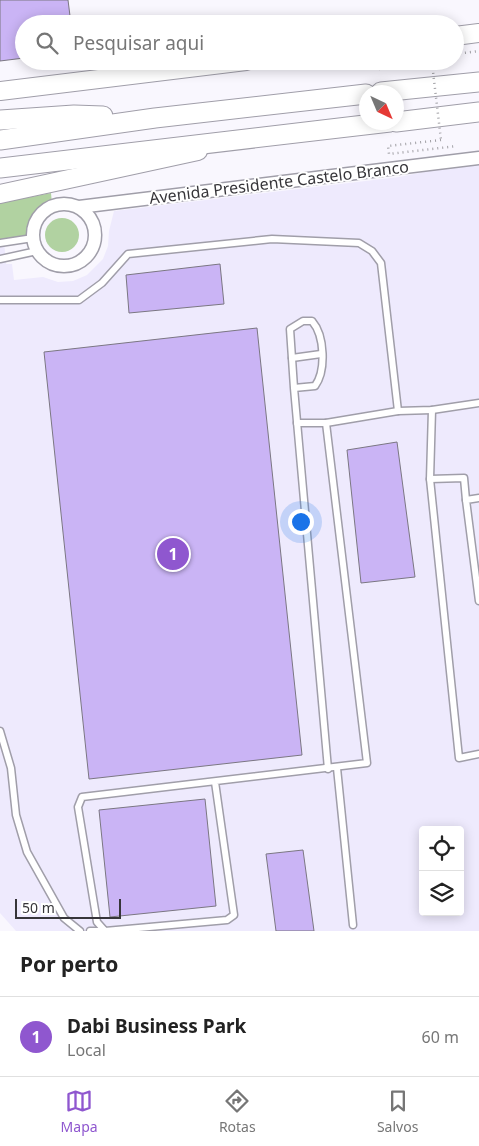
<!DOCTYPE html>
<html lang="pt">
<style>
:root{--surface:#fff;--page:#f6f6f6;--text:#222;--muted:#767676;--line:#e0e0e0;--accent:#8f57cf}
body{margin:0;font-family:"Noto Sans",sans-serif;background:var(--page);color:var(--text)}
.controls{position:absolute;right:15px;bottom:15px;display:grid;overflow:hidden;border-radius:5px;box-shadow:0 2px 12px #0003}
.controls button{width:45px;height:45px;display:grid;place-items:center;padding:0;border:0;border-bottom:1px solid var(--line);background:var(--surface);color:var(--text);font:25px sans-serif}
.compass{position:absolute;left:359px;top:85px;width:45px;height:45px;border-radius:50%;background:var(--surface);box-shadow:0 2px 12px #0003;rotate:136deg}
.scale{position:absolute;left:15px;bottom:12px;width:106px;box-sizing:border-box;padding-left:5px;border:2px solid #363539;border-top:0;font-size:14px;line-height:18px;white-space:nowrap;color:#363539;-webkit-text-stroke:4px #fff;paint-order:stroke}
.you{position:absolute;left:300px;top:521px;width:18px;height:18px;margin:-12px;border:4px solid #fff;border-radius:50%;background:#1a73e8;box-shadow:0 0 0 8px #1a73e833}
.badge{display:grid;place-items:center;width:32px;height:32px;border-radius:50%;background:var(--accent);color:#fff;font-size:16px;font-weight:700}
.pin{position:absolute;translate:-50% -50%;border:2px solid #fff;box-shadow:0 1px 5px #0006}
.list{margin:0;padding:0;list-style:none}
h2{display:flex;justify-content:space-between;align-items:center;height:65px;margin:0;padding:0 20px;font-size:21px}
h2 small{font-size:16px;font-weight:400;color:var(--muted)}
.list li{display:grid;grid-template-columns:32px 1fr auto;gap:15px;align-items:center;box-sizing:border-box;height:80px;padding:0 20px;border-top:1px solid var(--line)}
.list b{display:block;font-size:19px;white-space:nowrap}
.list p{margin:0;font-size:16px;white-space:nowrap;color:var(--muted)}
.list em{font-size:16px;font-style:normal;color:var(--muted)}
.icon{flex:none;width:28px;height:28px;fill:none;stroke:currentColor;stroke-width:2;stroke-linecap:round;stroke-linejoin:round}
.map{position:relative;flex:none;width:479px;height:931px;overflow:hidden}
.search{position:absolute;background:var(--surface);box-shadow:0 2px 12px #0003;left:15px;right:15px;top:15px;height:55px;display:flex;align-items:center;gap:12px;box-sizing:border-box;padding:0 18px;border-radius:28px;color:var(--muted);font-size:19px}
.sheet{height:145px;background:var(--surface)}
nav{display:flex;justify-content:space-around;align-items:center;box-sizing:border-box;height:70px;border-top:1px solid var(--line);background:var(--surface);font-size:14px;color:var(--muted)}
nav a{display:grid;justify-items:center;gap:2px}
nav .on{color:var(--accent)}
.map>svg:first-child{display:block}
</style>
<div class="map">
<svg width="479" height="931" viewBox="0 0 479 931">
<rect width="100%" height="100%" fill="#f9f7fe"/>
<path fill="#eeeafd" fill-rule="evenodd" d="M479 161V931H16L0 913V242L4 241 6 264H12L14 280 43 277 58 282 73 281 87 275 103 259 108 246 109 231 114 211 399 177ZM423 830H460V912H423Z"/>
<g fill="#b1d2a1">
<path d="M51 193 52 204 35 216 26 236 0 242V203Z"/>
<circle cx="62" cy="235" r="17"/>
</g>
<g fill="#cab4f5" stroke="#7b7782">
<path d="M0 0H68L71 24H24V58L0 61Z"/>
<path d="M220 264 224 304 129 313 126 275Z"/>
<path d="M257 328 302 755 89 779 44 352Z"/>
<path d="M397 442 415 577 361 583 347 450Z"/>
<path d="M205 799 216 906 110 917 99 810Z"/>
<path d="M303 850 314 931H276L266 854Z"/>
</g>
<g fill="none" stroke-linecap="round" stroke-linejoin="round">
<defs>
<g id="service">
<path d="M0 243 33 238"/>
<path d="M0 259 37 251"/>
<path d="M0 300H79L102 283 128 254 272 239 359 243 372 251 381 263 398 411"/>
<path d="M292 358 321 354"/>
<path d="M294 388 315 386C326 371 325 336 312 321H303L290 329 294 388 328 769"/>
<path d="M432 410 430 479 459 758 479 754"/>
<path d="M297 423H326L398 411 432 410 479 403"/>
<path d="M430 479 464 478 466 500"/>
<path d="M479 498 466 500 479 601"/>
<path d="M0 731 11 768 16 815 27 852 64 918 80 931"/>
<path d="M337 768 353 925"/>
<path d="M215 782 234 915 227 920 105 931 97 922 78 807 82 797 367 763 326 423"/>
<path d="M90 931H105"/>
</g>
<g id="minor">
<circle cx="64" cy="235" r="31"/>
<path d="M79 207 479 158"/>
</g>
<g id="secondary">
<path d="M455 36 479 33"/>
<path d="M0 91 246 61"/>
<path d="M0 194 198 151"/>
</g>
<g id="primary">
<path d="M381 92 479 82"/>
<path d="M0 120 74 115 103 116"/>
<path d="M396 122 479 112"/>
<path d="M0 140 155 118 366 94"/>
<path d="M0 168 390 122"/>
</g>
</defs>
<use href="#service" stroke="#a09ea9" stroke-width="9"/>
<use href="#minor" stroke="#a09ea9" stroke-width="15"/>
<use href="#secondary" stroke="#a09ea9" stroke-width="20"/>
<use href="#primary" stroke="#a09ea9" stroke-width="21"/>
<g stroke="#a1a0a5" stroke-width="2.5" stroke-dasharray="1 4" stroke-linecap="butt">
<path d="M455 54 479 51"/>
<path d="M396 61 378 63V69L432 63"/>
<path d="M441 140 388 146 389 154 457 146"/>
</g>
<use href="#service" stroke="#fff" stroke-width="6"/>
<use href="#minor" stroke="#fff" stroke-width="12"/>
<use href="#secondary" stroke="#fff" stroke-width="18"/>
<use href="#primary" stroke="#fff" stroke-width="19"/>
<path stroke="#a1a0a5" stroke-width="2.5" stroke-dasharray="1 4" stroke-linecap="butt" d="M432 63 441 140"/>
</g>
<g text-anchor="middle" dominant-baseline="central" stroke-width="4" stroke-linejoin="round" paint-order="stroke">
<g font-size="16" fill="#363539" stroke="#fff">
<text transform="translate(279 182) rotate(-7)">Avenida Presidente Castelo Branco</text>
</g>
</g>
</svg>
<div class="controls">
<button><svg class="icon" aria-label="locate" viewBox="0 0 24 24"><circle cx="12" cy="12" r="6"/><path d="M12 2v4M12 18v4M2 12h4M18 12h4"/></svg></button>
<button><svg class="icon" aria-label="layers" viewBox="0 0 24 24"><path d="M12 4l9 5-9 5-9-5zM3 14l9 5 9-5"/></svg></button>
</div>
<svg class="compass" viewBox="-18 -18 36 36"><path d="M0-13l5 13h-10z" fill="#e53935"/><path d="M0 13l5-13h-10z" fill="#767676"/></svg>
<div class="scale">50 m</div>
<div class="you"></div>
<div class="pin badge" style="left:173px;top:554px">1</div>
<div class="search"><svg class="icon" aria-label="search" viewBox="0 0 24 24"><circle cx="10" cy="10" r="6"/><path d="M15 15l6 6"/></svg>Pesquisar aqui</div>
</div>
<section class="sheet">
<h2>Por perto<small></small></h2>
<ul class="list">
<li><span class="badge">1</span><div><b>Dabi Business Park</b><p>Local</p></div><em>60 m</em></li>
</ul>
</section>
<nav>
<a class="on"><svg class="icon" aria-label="map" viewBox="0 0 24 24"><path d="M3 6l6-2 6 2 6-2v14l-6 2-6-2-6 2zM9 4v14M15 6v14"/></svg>Mapa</a>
<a><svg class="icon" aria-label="directions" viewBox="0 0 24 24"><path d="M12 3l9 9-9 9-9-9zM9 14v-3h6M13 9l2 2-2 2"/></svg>Rotas</a>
<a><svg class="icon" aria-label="saved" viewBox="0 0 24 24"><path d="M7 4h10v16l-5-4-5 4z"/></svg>Salvos</a>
</nav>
